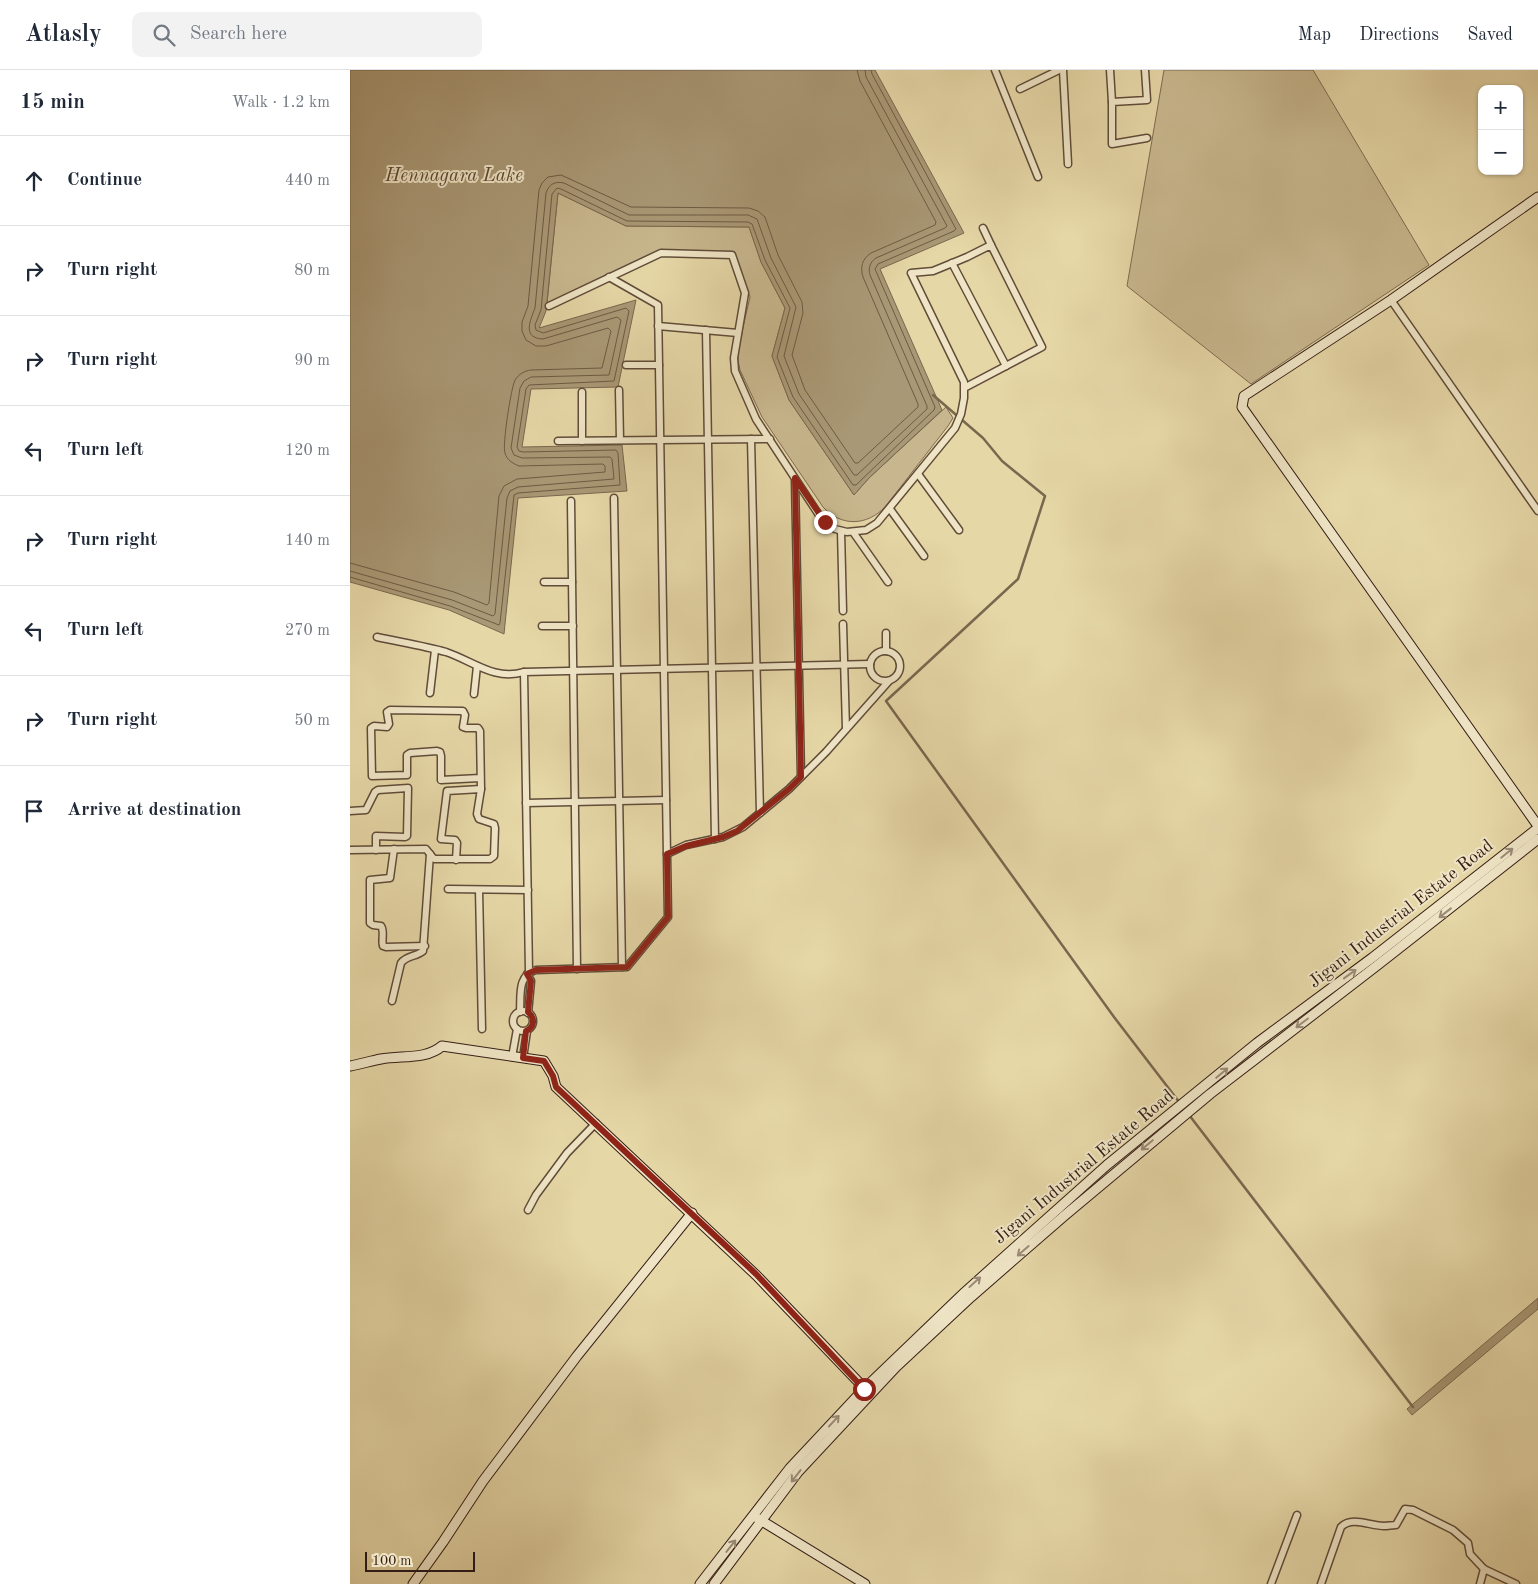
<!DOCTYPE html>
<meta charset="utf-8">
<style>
:root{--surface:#fff;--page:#f2f2f3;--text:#1f2937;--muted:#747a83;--line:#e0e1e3}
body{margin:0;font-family:"Old Standard TT",serif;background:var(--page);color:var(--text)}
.controls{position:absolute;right:15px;top:15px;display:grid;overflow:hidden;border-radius:10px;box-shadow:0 1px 4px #0004}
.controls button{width:45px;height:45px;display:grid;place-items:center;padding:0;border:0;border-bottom:1px solid var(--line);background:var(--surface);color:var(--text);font:25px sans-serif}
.scale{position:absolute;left:15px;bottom:12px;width:110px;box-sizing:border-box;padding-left:5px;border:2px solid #341d14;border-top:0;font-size:14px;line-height:18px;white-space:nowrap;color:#341d14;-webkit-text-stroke:4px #efe5c6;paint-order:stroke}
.stop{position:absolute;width:15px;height:15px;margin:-11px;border:4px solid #8f2418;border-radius:50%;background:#fff}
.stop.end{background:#8f2418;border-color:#fff;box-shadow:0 1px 5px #0008}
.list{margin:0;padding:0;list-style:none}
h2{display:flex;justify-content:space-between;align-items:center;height:65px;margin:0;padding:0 20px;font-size:21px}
h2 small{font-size:16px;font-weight:400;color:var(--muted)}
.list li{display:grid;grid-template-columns:32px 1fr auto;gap:15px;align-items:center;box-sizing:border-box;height:90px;padding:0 20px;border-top:1px solid var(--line)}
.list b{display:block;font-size:19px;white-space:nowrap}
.list em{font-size:16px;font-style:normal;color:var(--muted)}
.icon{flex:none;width:28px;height:28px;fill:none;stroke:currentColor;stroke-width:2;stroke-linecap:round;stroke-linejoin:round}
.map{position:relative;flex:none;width:1188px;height:1514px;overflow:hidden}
header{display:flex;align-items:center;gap:30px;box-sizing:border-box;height:70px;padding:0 25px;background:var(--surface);border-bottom:1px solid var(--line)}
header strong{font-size:24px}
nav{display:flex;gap:28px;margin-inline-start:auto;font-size:18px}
.search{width:350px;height:45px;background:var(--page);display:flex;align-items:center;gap:12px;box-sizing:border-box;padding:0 18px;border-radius:10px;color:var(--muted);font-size:19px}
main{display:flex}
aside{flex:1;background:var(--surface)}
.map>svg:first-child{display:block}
</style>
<header>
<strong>Atlasly</strong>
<div class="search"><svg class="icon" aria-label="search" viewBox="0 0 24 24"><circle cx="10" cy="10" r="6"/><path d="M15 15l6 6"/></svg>Search here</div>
<nav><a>Map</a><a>Directions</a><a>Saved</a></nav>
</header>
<main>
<aside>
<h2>15 min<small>Walk · 1.2 km</small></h2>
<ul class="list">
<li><svg class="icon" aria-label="ahead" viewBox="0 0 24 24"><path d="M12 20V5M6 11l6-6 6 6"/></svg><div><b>Continue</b></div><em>440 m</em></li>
<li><svg class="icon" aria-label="right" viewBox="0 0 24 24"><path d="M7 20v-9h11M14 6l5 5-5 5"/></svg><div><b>Turn right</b></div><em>80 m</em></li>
<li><svg class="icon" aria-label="right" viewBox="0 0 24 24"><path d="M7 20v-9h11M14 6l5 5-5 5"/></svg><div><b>Turn right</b></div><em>90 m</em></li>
<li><svg class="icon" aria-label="left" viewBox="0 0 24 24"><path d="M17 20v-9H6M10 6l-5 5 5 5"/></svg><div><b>Turn left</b></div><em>120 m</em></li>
<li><svg class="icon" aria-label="right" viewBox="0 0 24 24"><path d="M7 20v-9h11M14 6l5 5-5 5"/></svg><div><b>Turn right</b></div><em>140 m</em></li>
<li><svg class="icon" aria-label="left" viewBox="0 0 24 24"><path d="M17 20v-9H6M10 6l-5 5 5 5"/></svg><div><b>Turn left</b></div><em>270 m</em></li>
<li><svg class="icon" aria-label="right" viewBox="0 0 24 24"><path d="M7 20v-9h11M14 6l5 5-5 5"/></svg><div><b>Turn right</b></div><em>50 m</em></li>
<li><svg class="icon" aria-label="arrive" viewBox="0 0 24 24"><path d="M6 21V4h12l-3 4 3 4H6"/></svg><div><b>Arrive at destination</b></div></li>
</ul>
</aside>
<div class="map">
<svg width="1188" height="1514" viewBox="0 0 1188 1514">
<rect width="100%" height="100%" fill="#e6d7a7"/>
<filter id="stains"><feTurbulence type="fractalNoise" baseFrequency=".004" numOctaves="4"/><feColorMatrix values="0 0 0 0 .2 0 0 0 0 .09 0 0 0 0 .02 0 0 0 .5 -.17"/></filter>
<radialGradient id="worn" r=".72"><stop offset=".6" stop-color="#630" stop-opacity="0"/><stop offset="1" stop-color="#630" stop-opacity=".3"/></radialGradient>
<g fill="#c8b78e" stroke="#7e6a51">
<path d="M814 0H963L1079 195 901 314 777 216Z"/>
<path d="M208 123 276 156 399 157 411 192 435 238 422 286 439 330 504 425 519 408 596 337 603 348 598 356 535 437C517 456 491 457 473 437L412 347 390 300 388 290V279L400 227 383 182 312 180 197 234Z"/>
</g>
<g fill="#a99875" stroke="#7a674e">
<path d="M0 0H525L614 163 530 199 592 340 519 408 504 425 439 330 422 286 435 238 411 192 399 157 276 156 208 123 196 241 189 258 286 230 268 317 181 319 172 377 272 375 277 421 168 428 154 564 99 540 0 512Z"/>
<path d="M1188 1228V1239L1062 1345 1057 1339Z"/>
</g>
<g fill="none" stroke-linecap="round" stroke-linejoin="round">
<g stroke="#6e5a44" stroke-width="1">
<path d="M0 493 104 522 137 535 139 533 149 426 154 416 167 409 255 402V396L253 394 169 396C162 393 157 390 155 383 152 376 161 318 165 310 169 304 174 301 181 300L252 298 261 261 258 258 196 276H186L176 270 172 261V252L178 236 189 120 192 113 198 107 211 105 281 137 399 138 408 141 415 147 428 185 452 232 453 243 442 285 455 320 505 393H508L568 337V334L513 207C510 197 512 189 521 183L585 155 586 152 510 11 507 0"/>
<path d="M0 501 102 530 143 546 145 544 157 428 160 421 168 417 264 409 262 389 260 387 172 388 164 385 161 378 170 318 174 311 181 307 259 305 271 250 267 247 193 269C172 268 180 251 185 238L196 123C199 114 205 111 214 113L279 145H398L407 149 421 188 446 237 434 286 449 324 504 405H507L577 339V336L520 205C518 198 520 192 526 188L595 158 597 156 516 7 515 0"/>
<path d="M0 507 100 536 149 555 150 553 164 425 168 423 270 415 268 383 266 380 173 382 169 381 167 377 176 319 179 315 264 311 279 241 276 238 193 263 186 260 185 255 191 240 202 124 207 118 211 119 277 151 398 152 402 154 415 190 440 238 427 287 443 327 503 415H506L584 340 585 337 525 199 528 194 604 161 606 159 522 4 521 0"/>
</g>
<path stroke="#7a674e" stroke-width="2.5" d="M583 325 633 368 652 391 695 426 668 509 536 631 764 947 1063 1337"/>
<defs>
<g id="street">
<path d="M645 0 688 107"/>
<path d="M713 0 718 94"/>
<path d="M760 0 762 32"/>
<path d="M795 0 797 30 762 32V74L797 68"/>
<path d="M670 19 709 0"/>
<path d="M633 158 641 175"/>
<path d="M602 193 656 296"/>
<path d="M1041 230 1188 441"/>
<path d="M199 236 311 183 382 185 395 223 384 288 385 301 406 349 471 448 485 459 497 462 516 460 527 453 605 358 611 344 614 328V312L561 203 583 201 617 187 641 175 692 277 614 318"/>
<path d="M308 256 388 263"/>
<path d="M356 260 365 769"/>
<path d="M276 295H309"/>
<path d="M269 320 270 370"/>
<path d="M232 322V371"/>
<path d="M401 369 410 743"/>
<path d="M208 371 420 369"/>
<path d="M568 404 609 460"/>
<path d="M445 410 451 707"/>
<path d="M264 428 272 897"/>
<path d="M221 431 227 899"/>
<path d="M540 439 574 486"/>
<path d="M491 461 493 541"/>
<path d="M503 462 538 512"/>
<path d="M194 512H222"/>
<path d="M493 554 496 659"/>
<path d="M192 556H223"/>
<path d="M536 563V581"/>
<path d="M27 567C50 572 74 576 96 582 123 591 144 611 174 602"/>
<circle cx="535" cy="596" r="15"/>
<path d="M80 623 85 580"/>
<path d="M124 624 127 596"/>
<path d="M130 708 91 710V686L90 682 87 681 60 683 57 685V705L22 706 21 658 24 656 37 657 39 654 37 642 40 640 113 641 115 645 113 657 116 658H128L130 661 131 719"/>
<path d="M176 733 316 730"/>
<path d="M0 741 16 740 25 722 28 720 58 718 57 766 55 767 26 766V780"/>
<path d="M44 779 40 808 20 810V853L23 855 31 856C35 862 31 869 33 876L36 877 75 876"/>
<path d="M0 780 76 779 84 789H140L144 786 145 758 144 754 129 749 127 744 131 719 97 721 91 769 105 770 107 773 106 790"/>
<path d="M317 784 336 775 373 767 393 757 439 719 476 682 539 611"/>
<path d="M98 819 178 820"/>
<path d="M129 820 132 959"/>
<path d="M179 902 174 602 520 594"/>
<path d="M177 904 181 911 178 943"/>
<path d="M42 931 51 893C57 885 66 887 73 881L80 784"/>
<circle cx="173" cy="951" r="10"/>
<path d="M170 942C171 926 167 905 186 900L277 897 318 847 308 235 259 207"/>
<path d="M162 987 167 959"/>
<path d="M173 988 177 961"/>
<path d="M178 1140 186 1125 217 1083 246 1053"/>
<path d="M921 1514 947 1445"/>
<path d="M971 1514 991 1457C1002 1446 1020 1456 1034 1456 1038 1456 1042 1455 1046 1455L1055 1439 1063 1440 1103 1460 1118 1473 1120 1484 1134 1499 1166 1514"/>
<path d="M1130 1514 1134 1499"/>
</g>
<g id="secondary">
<path d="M1188 127 1041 230 894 326 892 337 1188 756"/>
<path d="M0 996C10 994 21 991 31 989 51 985 76 990 92 976L194 991 203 1006 206 1017 406 1205 519 1323"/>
<path d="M407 1448 515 1514"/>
<path d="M63 1514 93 1472 133 1411 227 1286 342 1143"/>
<path d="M350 1514 440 1398 514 1319 615 1222 757 1095 907 973 1022 888 1188 758"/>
<path d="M364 1514 448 1402 546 1297 621 1227 714 1146 860 1024 1029 894 1188 769"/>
</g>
</defs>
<use href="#street" stroke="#604c39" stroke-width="9"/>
<use href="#secondary" stroke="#341d14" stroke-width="11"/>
<use href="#street" stroke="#efe5c6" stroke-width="6"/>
<use href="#secondary" stroke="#efe5c6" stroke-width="9"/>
</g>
<defs><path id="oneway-shaft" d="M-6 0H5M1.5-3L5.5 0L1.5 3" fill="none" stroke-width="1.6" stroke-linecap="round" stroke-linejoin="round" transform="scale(1.25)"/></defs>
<g stroke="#9b8b76">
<use href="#oneway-shaft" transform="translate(1157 783) rotate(-39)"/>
<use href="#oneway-shaft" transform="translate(1095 843) rotate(142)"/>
<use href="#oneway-shaft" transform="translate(1000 904) rotate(-36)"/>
<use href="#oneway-shaft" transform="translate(952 953) rotate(143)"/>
<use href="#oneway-shaft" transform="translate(872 1003) rotate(-40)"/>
<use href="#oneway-shaft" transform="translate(797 1075) rotate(140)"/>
<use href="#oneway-shaft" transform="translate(673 1181) rotate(139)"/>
<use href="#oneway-shaft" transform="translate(625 1212) rotate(-42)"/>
<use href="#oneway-shaft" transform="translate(484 1351) rotate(-47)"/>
<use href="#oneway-shaft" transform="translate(446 1406) rotate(128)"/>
<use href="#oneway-shaft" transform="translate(381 1476) rotate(-52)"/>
</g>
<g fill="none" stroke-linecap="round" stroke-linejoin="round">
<path stroke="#8f2418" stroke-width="6" d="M475 452 445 408 451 707 439 719 387 761 373 767 336 776 317 784 318 847 277 897 186 900 177 904 181 911 178 942C185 948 185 957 176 961L173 988 194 991 203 1006 206 1017 406 1204 514 1319"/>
</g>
<g text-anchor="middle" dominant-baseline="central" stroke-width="4" stroke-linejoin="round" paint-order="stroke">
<g font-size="18" fill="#341d14" stroke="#efe5c6">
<text transform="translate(1051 844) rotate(-38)">Jigani Industrial Estate Road</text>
<text transform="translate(734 1097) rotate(-40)">Jigani Industrial Estate Road</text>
</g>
<g font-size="19" font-style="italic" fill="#5d4836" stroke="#efe5c6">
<text x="104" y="106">Hennagara Lake</text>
</g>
</g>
<rect width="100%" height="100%" filter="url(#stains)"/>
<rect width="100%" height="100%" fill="url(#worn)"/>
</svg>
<div class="controls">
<button>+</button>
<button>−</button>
</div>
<div class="scale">100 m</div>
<div class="stop" style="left:514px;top:1319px"></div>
<div class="stop end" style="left:475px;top:452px"></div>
</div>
</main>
